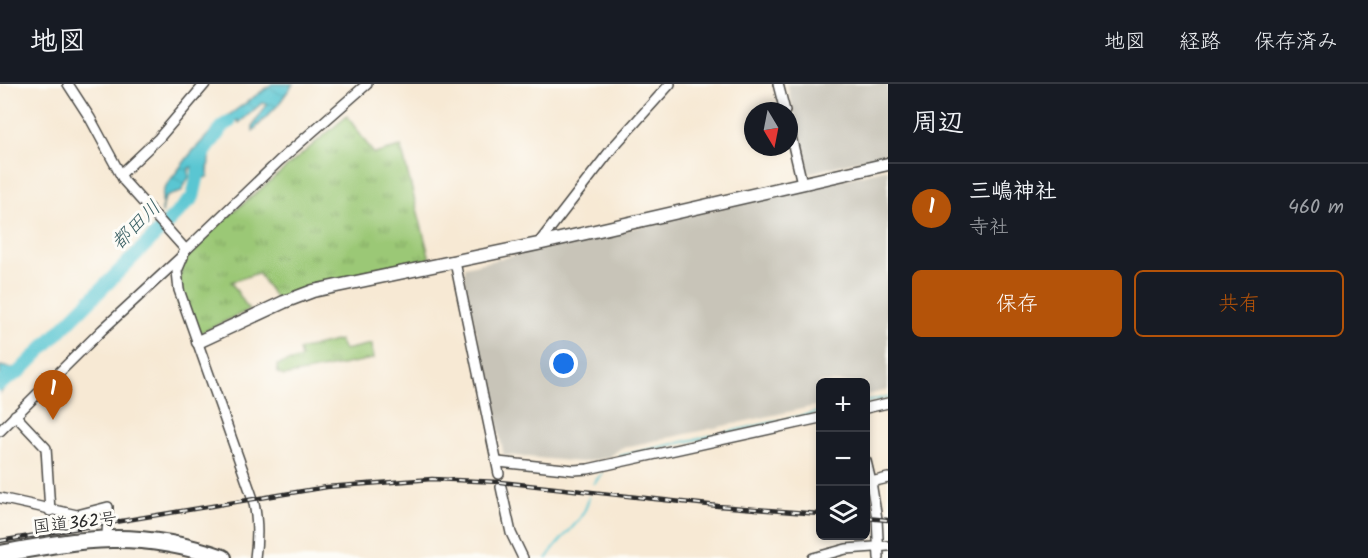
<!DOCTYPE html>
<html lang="ja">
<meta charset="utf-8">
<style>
:root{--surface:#171b24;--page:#242831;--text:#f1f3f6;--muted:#9ea1a6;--line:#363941;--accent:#b45309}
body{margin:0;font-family:Kalam,"Klee One",sans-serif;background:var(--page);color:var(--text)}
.controls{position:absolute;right:18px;bottom:18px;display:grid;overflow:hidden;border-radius:9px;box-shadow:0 3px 9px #0003}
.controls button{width:54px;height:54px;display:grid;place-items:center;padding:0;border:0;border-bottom:2px solid var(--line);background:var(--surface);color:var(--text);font:30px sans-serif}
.compass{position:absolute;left:744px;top:18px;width:54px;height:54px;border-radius:50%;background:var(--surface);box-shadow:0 3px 9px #0003;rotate:170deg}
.you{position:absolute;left:564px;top:280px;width:21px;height:21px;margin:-15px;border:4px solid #fff;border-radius:50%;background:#1a73e8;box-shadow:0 0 0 9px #1a73e833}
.badge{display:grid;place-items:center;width:39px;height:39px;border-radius:50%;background:var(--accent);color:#fff;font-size:20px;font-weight:700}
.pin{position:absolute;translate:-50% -50px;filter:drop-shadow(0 2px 3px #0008)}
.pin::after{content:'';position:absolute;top:32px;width:21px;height:18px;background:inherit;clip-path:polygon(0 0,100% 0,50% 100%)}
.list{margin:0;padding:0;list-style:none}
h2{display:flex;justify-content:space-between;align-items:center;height:78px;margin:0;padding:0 24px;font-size:26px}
h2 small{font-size:20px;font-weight:400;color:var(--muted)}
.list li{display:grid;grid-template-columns:39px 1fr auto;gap:18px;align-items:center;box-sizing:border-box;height:90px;padding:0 24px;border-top:2px solid var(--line)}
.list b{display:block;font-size:22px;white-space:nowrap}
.list p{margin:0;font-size:20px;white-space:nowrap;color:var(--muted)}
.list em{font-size:20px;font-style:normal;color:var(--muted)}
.actions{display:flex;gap:12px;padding:18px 24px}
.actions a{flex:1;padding:14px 0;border:2px solid var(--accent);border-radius:9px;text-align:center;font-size:21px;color:var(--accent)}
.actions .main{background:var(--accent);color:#fff}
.icon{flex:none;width:33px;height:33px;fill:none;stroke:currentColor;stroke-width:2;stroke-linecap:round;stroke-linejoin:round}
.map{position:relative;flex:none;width:888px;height:474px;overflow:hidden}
header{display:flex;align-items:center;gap:36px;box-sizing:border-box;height:84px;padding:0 30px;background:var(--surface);border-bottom:2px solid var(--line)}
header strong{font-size:28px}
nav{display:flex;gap:33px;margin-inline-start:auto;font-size:21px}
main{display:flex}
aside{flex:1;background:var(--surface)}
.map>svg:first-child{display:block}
</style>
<header>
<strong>地図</strong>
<nav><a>地図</a><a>経路</a><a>保存済み</a></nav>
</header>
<main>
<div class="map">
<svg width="888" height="474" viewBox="0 0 888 474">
<defs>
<pattern id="grass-tufts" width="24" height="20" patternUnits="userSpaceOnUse" patternTransform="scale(1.5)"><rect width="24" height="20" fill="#9bc876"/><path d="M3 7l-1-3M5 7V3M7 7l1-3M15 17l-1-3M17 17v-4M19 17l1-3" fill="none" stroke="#7fa361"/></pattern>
<pattern id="water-waves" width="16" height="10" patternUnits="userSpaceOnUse" patternTransform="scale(1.5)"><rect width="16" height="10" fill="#5ac6d2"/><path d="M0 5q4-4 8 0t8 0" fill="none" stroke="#4eaab4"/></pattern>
</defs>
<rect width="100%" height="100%" fill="#fdfcf7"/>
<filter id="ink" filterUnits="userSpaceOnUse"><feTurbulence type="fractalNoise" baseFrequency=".0167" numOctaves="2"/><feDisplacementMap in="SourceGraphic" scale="12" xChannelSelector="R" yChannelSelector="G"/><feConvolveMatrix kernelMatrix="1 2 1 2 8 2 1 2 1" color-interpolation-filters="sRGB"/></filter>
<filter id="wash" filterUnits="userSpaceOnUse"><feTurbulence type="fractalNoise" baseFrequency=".008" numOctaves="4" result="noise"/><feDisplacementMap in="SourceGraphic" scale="24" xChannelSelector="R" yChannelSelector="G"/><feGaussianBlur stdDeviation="1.35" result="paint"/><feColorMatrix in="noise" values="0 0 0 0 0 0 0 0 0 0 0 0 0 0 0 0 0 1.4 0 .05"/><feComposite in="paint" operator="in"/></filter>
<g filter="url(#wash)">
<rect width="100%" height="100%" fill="#f7e9d4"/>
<g fill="#c8c4b8">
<path d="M787 0H888V69L809 89Z"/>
<path d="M888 85V306L866 311V298H820V321L621 364 608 374 582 378 504 371 464 195 465 183Z"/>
</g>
<g fill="url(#grass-tufts)" stroke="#637a50" stroke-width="1.5">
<path d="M347 32 374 70 401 63 431 179 277 216 258 189 231 198 249 226 196 251 178 220 180 192 185 169Z"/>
<path d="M339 256 344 266 372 260 373 275 284 292 278 289 277 281 301 274 299 266Z"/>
</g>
<g fill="url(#water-waves)" stroke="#42787e" stroke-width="1.5">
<path d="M272 0H293L278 21 253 47V41L267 20 262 19 239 39 238 36C226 41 218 50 209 59L214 60 209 74 208 92 205 94 204 92 203 79 192 90V83L189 84V93L181 108C163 114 165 109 162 130V111L165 103 191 69 222 36Z"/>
<path d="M0 282 18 285 0 309Z"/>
</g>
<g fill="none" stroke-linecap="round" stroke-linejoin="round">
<g stroke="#5ac6d2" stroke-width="2">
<path d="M866 318 888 313"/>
<path d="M620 372 820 328"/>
<path d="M594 399 603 389"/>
<path d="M547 474C560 451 584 440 589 413"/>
</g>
<path stroke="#5ac6d2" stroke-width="14" d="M0 300 20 287 193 113 202 72 223 42 229 38"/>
</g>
</g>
<g filter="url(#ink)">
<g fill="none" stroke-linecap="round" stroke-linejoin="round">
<defs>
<g id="street">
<path d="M68 0 90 34 124 97 186 166"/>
<path d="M778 0 785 27"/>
<path d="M789 44 802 99"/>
<path d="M121 90 159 54 205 0"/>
<path d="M538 160 614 62 670 0"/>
<path d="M183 173 177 187 179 206 253 415C258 435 258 453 255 474"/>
<path d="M455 178 499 390"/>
<path d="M866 324 888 319"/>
<path d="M15 331 46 364 50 427"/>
<path d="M0 347 102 246 180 174 186 166 279 77 367 0"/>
<path d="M866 377 871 398"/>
<path d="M498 378 574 386 588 385 820 334"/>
<path d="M501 403 511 449 523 474"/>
<path d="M0 414 77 431 108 423 107 454"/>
<path d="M813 474 846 465 888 462"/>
<path d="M879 474 877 435 871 398 888 394"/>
</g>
<path id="secondary" d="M198 258 284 218 313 207 538 160 888 80"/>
<path id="highway" d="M0 470C85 454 139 445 223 474"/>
</defs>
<use href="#street" stroke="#4a4844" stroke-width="12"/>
<use href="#secondary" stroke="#4a4844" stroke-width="15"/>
<use href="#highway" stroke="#4a4844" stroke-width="20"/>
<use href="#street" stroke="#fff" stroke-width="9"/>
<use href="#secondary" stroke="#fff" stroke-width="12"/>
<use href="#highway" stroke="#fff" stroke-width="16"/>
<defs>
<g id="rail">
<path d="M866 434 888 436"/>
<path d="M0 457 327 403 432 395 500 398 718 422 820 430"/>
</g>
</defs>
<use href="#rail" stroke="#2b2b2b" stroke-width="4.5"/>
<use href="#rail" stroke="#fdfcf7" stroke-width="2" stroke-dasharray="7" stroke-linecap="butt"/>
</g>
</g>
<g text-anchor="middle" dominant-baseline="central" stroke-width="6" stroke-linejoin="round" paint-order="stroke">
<g font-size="18" fill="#2b2b2b" stroke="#fdfcf7">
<text transform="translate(75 440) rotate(-6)">国道362号</text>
</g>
<g font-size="20" font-style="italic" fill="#3b6165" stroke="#fdfcf7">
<text transform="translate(137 142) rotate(-45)">都田川</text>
</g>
</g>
</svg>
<div class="controls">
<button>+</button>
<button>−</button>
<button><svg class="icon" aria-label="layers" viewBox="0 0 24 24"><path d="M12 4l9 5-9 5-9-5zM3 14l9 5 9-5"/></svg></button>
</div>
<svg class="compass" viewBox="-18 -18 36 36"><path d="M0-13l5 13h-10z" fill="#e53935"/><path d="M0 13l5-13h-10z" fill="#9ea1a6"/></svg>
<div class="you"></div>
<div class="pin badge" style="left:53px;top:336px">1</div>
</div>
<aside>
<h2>周辺<small></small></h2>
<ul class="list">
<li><span class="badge">1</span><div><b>三嶋神社</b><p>寺社</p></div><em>460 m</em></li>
</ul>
<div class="actions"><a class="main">保存</a><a>共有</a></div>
</aside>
</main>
